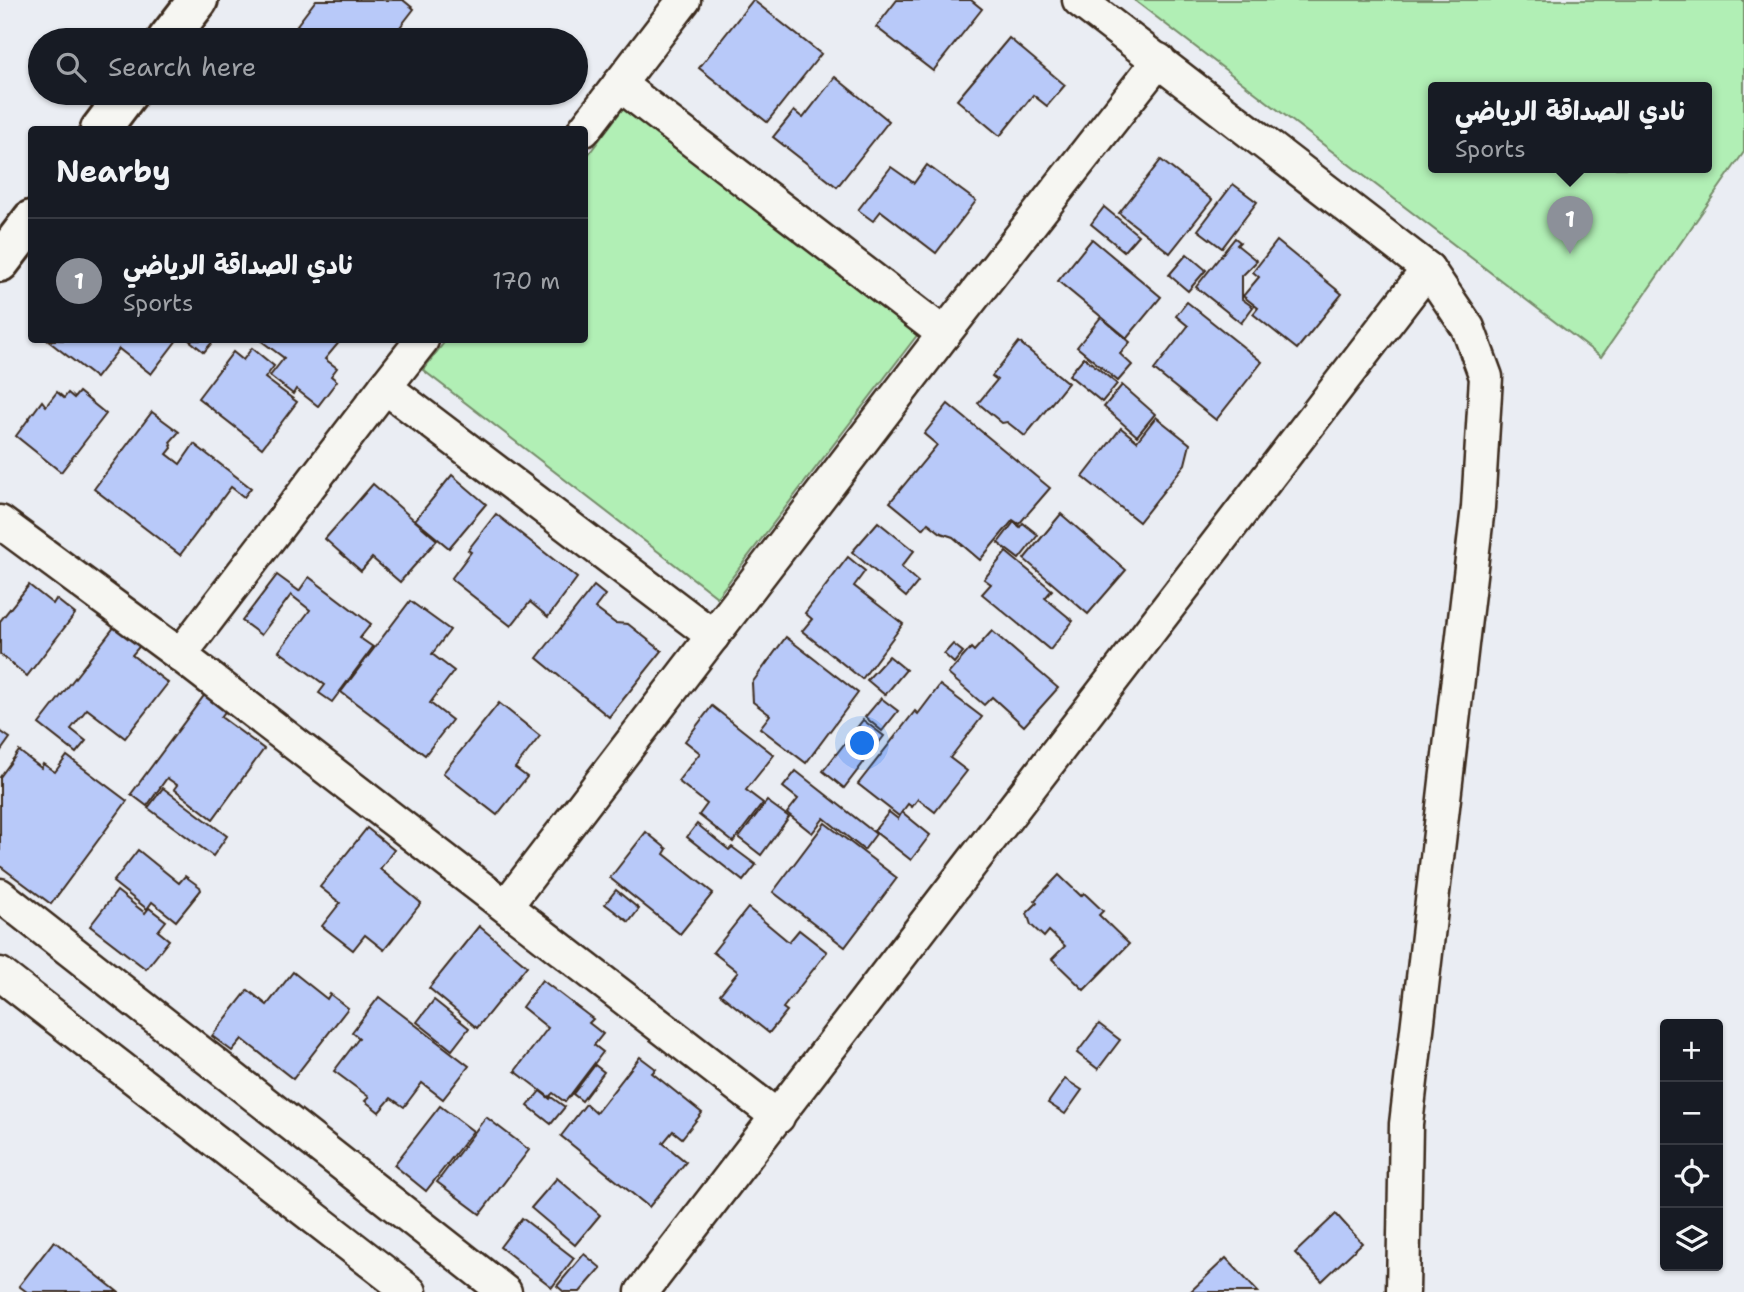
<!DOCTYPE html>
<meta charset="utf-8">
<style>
:root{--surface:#171b24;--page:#242831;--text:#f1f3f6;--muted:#9ea1a6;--line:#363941;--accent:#8c9099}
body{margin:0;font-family:"Shantell Sans","Playpen Sans Arabic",sans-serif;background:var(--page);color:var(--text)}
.controls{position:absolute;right:21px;bottom:21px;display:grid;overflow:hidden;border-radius:7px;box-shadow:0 2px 5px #0004}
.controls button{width:63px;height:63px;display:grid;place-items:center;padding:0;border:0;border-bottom:2px solid var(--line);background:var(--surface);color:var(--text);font:35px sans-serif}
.you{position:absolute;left:863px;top:744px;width:24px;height:24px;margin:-18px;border:5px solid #fff;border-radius:50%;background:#1a73e8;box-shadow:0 0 0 10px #1a73e833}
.badge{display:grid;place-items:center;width:46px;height:46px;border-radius:50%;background:var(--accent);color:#fff;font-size:23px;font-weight:700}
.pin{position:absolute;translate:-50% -58px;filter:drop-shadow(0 2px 4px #0008)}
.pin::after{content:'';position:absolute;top:37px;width:24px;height:21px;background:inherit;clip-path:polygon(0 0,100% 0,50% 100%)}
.popup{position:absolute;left:1428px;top:82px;width:284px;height:91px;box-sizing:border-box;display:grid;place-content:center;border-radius:7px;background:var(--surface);filter:drop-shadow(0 2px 5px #0005);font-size:23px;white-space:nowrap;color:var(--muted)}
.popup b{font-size:26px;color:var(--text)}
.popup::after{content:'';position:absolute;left:50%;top:100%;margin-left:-14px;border:14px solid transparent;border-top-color:var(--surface)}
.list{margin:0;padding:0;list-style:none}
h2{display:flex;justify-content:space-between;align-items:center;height:91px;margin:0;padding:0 28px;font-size:30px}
h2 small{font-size:23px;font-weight:400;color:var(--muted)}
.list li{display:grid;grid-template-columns:46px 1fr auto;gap:21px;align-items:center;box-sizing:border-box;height:126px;padding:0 28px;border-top:2px solid var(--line)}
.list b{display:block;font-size:26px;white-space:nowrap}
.list p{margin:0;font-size:23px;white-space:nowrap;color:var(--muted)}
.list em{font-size:23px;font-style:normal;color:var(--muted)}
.icon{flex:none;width:38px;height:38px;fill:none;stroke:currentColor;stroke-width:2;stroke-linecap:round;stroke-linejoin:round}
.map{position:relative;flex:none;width:1744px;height:1292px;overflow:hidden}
.search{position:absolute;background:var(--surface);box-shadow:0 2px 5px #0004;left:28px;top:28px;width:560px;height:77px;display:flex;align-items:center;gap:18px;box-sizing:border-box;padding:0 24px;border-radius:38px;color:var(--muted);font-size:26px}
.panel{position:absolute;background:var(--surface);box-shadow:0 2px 5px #0004;left:28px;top:126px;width:560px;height:217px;border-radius:7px}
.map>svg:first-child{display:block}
</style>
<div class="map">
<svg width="1744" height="1292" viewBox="0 0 1744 1292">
<rect width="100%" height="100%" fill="#eaedf3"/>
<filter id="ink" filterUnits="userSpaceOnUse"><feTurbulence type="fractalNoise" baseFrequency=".0143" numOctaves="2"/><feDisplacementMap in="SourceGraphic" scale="14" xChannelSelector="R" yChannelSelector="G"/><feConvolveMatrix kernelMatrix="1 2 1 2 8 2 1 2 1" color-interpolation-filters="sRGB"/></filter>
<g filter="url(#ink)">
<g fill="#b1efb5" stroke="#768c6a" stroke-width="2" fill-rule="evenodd">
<path d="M1134 0H1744V152L1601 357ZM1434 88H1706V168H1434Z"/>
<path d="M624 107 918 334 717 597 423 370 446 340H584L585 159Z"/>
</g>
<g fill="#b8c9f9" stroke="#3b2a1e" stroke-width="2">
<path d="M316 0H403L414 9 390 40H317L297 25Z"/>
<path d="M753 0 821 54 767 122 699 68Z"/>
<path d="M897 0H971L982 9 933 71 876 27Z"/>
<path d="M1009 38 1065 85 1047 106 1033 95 1000 136 957 100Z"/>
<path d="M835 77 889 121 837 187 773 137 794 111 803 118Z"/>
<path d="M1161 160 1212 200 1170 253 1119 213Z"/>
<path d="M927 165 976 201 936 253 881 211 873 221 858 210 891 167 914 183Z"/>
<path d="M1233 184 1257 202 1222 248 1198 230Z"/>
<path d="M1104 207 1138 235 1124 251 1091 224Z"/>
<path d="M1235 238 1240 242 1237 245 1257 261 1242 276V299L1253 307 1241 323 1196 287Z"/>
<path d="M1092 239 1161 297 1127 338 1058 281Z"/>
<path d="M1277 241 1342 294 1297 349 1253 314 1258 308 1243 296 1259 277 1253 272Z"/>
<path d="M1187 254 1206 270 1188 291 1169 275Z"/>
<path d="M1187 302 1262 362 1216 420 1154 370 1188 326 1176 316Z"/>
<path d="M1101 317 1130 342 1120 354 1132 365 1118 381 1077 347Z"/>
<path d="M47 340H177L151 374 119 349 96 378Z"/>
<path d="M189 340H214L204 352Z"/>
<path d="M260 340H341L325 359 337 368 331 376 337 381 318 406 296 389 293 394 270 376 284 358Z"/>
<path d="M1019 342 1068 383 1025 436 1007 422 1002 423 978 403 997 380 992 376Z"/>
<path d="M252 348 274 366 265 378 297 402 262 448 198 398 233 352 243 360Z"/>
<path d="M1084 357 1117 384 1102 402 1069 375Z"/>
<path d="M1122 385 1155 414 1137 436 1104 407Z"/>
<path d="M57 392 64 398 68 393 74 398 79 392 106 414 61 472 16 436 42 401 46 406Z"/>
<path d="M948 404 1050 488 1019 524 1013 520 980 560 953 537 941 533 928 523 923 529 890 502 937 445 924 434Z"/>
<path d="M152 412 179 432 170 442 172 448 167 454 180 464 194 444 251 488 244 497 231 487 180 555 94 489Z"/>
<path d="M1156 417 1190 444 1185 464 1139 522 1083 477 1121 428 1137 441Z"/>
<path d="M452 475 486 504 449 548 415 520Z"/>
<path d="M373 484 437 540 400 582 372 558 361 571 325 539Z"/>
<path d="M496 514 577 578 548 617 530 602 511 626 451 579 471 552 468 550Z"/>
<path d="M1061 514 1126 570 1088 614 1024 559Z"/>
<path d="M878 522 914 551 901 567 918 582 906 597 852 552Z"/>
<path d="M1014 522 1020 527 1023 523 1038 535 1019 559 998 543Z"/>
<path d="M1006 552 1052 590 1045 598 1073 621 1050 650 982 594 991 584 984 579Z"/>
<path d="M848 557 865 571 854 586 903 624 862 679 802 631 812 619 805 613Z"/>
<path d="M277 575 299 591 309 577 371 624 360 638 373 647 332 702 319 693 325 685 279 651 310 610 291 595 261 635 242 621Z"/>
<path d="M29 585 53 604 56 599 75 614 27 676 0 654V621Z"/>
<path d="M594 586 605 595 595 608 615 623 628 624 662 651 609 717 537 658Z"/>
<path d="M410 601 450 630 432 654 454 671 430 703 452 720 425 755 341 692Z"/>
<path d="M119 621 144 641 132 655 168 683 125 738 87 709 71 729 86 741 76 753 39 724Z"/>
<path d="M992 631 1058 688 1024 726 992 697 984 705 948 674 971 648 974 651Z"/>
<path d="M786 637 858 693 806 763 760 728 770 715 753 702 752 683Z"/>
<path d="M953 644 963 652 954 663 944 654Z"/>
<path d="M889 656 906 670 885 695 867 680Z"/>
<path d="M940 685 982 717 950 758 967 771 935 812 918 799 912 807 908 804 899 816 858 784 915 711 918 714Z"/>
<path d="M206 693 227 709 221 717 264 749 213 819 174 789 177 785 167 778 147 806 131 794Z"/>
<path d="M881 698 898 711 882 731 865 717Z"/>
<path d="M499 703 540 736 515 768 527 777 497 815 443 773Z"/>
<path d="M712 706 774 755 746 790 763 803 733 842 699 815 707 804 678 781 700 753 685 741Z"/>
<path d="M863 720 884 736 844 788 823 771Z"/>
<path d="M0 731 10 738 0 752Z"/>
<path d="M19 751 41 768 43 764 55 772 67 756 127 801 51 904 0 866V777Z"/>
<path d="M796 771 876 834 864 850 824 818 812 833 787 813 798 799 783 787Z"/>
<path d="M163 788 227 836 213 856 148 808Z"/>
<path d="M767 801 789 817 761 855 739 838Z"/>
<path d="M889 812 898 819 902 812 930 835 911 860 874 831Z"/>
<path d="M825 823 897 878 845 947 773 892Z"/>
<path d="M697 824 729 850 732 847 756 865 743 881 687 837Z"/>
<path d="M367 828 394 850 380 869 421 903 384 950 365 935 353 950 322 926 340 903 320 887Z"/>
<path d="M646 832 667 849 664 854 713 893 680 934 610 878Z"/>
<path d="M138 850 179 883 185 876 200 887 201 890 176 921 152 902 147 909 113 882Z"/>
<path d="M1059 875 1081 896 1084 893 1103 911 1099 915 1129 944 1084 990 1052 959 1065 946 1049 931 1044 937 1031 925 1027 913 1037 903 1035 900Z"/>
<path d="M616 890 639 909 629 922 605 904Z"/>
<path d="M117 891 145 913 149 908 166 921 158 931 169 940 146 969 90 926Z"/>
<path d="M748 908 789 942 799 930 827 952 783 1008 787 1011 769 1033 720 994 738 972 713 952Z"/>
<path d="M479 926 527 966 477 1028 429 988Z"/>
<path d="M293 972 327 999 330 994 348 1008 293 1079 242 1039 232 1051 212 1036 248 990 267 1005Z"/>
<path d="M542 980 593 1019 589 1023 603 1034 594 1045 603 1052 565 1102 553 1093 549 1097 515 1071 548 1028 522 1007Z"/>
<path d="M379 997 469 1066 443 1099 422 1083 404 1107 391 1098 379 1112 365 1101 369 1097 334 1071 359 1038 352 1032Z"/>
<path d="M434 1000 469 1028 452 1050 417 1022Z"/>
<path d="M1099 1024 1120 1040 1098 1069 1077 1053Z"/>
<path d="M640 1057 656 1069 652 1073 702 1113 682 1138 673 1131 663 1143 686 1162 649 1207 561 1136 586 1104 596 1113Z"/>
<path d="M595 1065 604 1072 582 1101 573 1094Z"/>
<path d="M1065 1079 1082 1090 1065 1114 1048 1103Z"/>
<path d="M540 1091 550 1099 551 1097 565 1107 551 1124 528 1106Z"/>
<path d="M440 1106 473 1131 426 1191 394 1165Z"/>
<path d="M486 1117 529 1150 480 1214 437 1182Z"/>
<path d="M557 1178 600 1215 575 1245 531 1208Z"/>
<path d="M1336 1214 1362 1243 1322 1281 1295 1253Z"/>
<path d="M522 1218 574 1258 552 1287 500 1247Z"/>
<path d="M54 1241 118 1292H27L19 1286Z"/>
<path d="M584 1254 601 1268 580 1292H564L557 1286Z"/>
<path d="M1226 1258 1258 1292H1190Z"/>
</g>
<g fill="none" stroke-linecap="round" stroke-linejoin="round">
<defs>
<g id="minor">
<path d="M619 84 944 334"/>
<path d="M584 130 684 0"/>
<path d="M422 340 385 387 713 636"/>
<path d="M0 522 180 655 778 1117"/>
<path d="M180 655 385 387"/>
<path d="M0 895 505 1292"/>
<path d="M506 906 944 334 1159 60"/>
<path d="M0 974 410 1292"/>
<path d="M642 1292 1428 269 1079 0"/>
<path d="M1403 1292 1406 1124 1478 507 1486 377 1468 328 1428 269"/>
</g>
<g id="tertiary">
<path d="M167 40 198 0"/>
<path d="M100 130 128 93"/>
<path d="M0 262 32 220"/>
</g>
</defs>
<use href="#minor" stroke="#3b2a1e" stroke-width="37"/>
<use href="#tertiary" stroke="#3b2a1e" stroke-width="44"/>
<use href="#minor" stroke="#f6f6f2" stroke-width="32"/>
<use href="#tertiary" stroke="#f6f6f2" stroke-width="38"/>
</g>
</g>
</svg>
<div class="controls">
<button>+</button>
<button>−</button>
<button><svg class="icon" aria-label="locate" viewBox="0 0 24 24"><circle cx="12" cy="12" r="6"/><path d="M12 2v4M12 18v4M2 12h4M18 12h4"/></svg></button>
<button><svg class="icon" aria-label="layers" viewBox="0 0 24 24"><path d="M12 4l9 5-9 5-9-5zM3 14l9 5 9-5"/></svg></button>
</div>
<div class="you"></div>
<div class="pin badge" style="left:1570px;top:254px">1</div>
<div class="popup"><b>نادي الصداقة الرياضي</b>Sports</div>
<div class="search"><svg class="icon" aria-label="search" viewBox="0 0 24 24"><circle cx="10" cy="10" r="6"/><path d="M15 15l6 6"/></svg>Search here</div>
<section class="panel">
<h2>Nearby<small></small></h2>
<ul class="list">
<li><span class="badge">1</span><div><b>نادي الصداقة الرياضي</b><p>Sports</p></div><em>170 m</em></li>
</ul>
</section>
</div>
